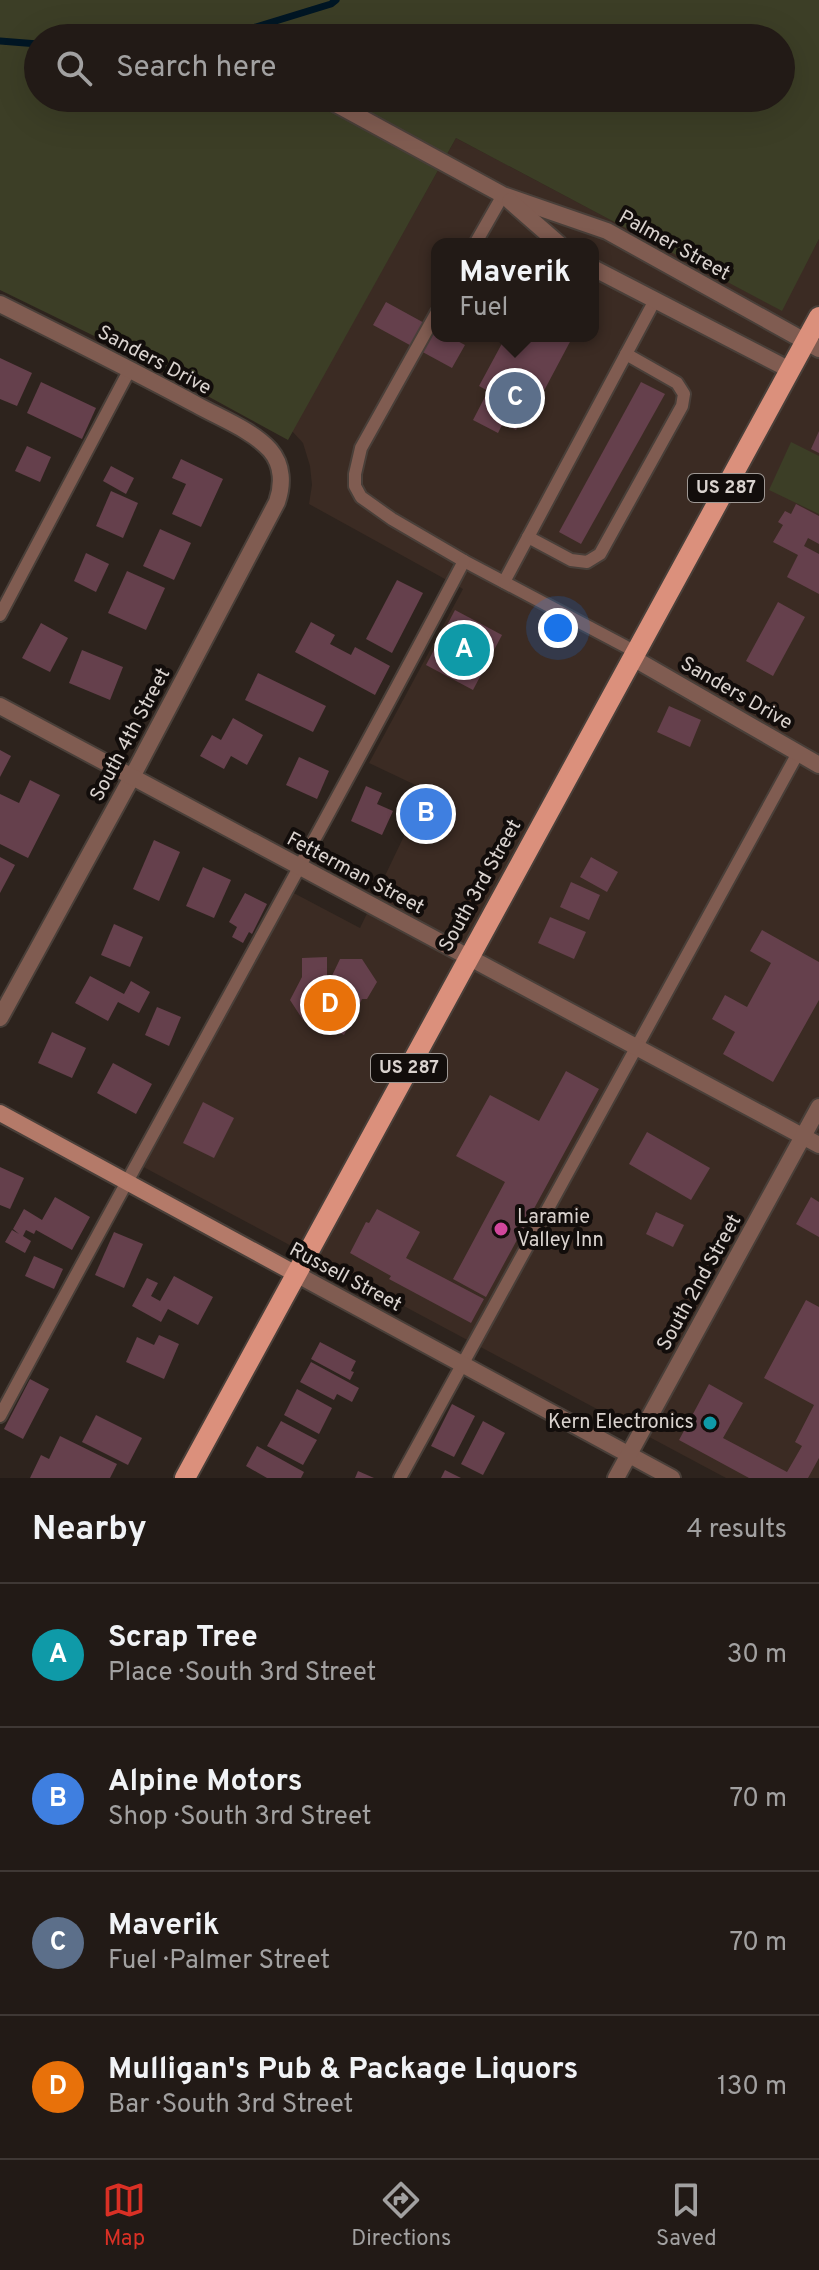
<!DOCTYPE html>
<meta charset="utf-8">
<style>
:root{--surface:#221a16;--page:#2e2723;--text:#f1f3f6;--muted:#a2a1a1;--line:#3f3835;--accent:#d93025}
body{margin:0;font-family:Overpass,sans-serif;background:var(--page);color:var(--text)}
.you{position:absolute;left:558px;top:628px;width:28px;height:28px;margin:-20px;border:6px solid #fff;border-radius:50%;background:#1a73e8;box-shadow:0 0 0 12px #1a73e833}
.badge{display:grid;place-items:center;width:52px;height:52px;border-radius:50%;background:var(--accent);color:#fff;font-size:26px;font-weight:700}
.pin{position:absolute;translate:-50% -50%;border:4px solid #fff;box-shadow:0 2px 8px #0006}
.popup{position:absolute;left:431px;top:238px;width:168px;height:104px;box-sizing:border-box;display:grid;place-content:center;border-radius:16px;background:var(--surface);filter:drop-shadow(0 2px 6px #0005);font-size:26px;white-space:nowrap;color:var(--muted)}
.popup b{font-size:30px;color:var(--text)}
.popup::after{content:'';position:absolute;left:50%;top:100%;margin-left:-16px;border:16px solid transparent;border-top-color:var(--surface)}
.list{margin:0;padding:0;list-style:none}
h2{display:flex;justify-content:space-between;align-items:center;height:104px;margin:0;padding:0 32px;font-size:34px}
h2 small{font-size:26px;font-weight:400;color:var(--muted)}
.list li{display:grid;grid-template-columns:52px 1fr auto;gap:24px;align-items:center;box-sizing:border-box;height:144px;padding:0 32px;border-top:2px solid var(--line)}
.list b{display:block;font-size:30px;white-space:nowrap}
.list p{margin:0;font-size:26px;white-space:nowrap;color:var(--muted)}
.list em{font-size:26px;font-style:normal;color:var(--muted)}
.icon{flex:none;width:44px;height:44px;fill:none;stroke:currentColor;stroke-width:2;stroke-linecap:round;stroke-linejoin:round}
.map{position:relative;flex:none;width:819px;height:1478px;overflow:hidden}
.search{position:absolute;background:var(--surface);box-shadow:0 8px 32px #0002;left:24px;right:24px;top:24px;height:88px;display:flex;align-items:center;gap:20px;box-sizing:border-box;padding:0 28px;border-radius:44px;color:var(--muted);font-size:30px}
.sheet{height:680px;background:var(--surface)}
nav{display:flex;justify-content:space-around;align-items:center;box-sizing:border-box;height:112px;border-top:2px solid var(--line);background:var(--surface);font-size:22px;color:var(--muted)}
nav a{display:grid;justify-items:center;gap:4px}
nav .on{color:var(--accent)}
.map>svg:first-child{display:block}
</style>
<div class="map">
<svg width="819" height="1478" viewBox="0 0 819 1478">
<rect width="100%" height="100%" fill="#2d231d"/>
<path fill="#3b2b23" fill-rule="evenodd" d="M456 138 781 310 819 239V1478H726L136 1163 288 890 360 928 426 790 369 763 463 589 309 504 312 485 310 466 303 443 292 431ZM437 244H593V336H437Z"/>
<g fill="#3c3e26" fill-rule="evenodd">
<path d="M0 0H819V239L782 311 456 138 288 440 125 351 0 290ZM38 38H781V98H38Z"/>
<path d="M791 442 819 456V514L769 490Z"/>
</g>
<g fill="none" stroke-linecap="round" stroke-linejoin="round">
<g stroke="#001624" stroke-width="7">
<path d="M220 38 331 4 336 0"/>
<path d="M0 41 38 44"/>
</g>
</g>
<g fill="#65404c">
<path d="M386 302 437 330V336H448L465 345 452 368 373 325Z"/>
<path d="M506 336H568L572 338 529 419 524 416 516 430 503 423 498 433 473 420 488 391 479 386Z"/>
<path d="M0 358 32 373 17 406 0 399Z"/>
<path d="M41 382 96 408 82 439 27 413Z"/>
<path d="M641 382 665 394 581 544 559 532Z"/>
<path d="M819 431V453L811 449Z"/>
<path d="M27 446 51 457 40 482 15 471Z"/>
<path d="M181 459 223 479 201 527 172 514 186 484 172 478Z"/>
<path d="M111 466 134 478 126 494 103 481Z"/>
<path d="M111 491 138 503 123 538 96 526Z"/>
<path d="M796 504 819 516V544L808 538 804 546 819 554V594L787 577 798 555 773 542 783 525 778 522 785 511 791 514Z"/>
<path d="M160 529 191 543 174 580 143 566Z"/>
<path d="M86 553 109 564 96 592 74 581Z"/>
<path d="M127 571 165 588 146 630 108 613Z"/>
<path d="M397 580 423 593 392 653 366 639Z"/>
<path d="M778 602 805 617 773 676 746 661Z"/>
<path d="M455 610 502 635 473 690 426 665Z"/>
<path d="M311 622 335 635 330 644 351 655 355 647 390 666 375 695 295 652Z"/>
<path d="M41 623 68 638 50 672 22 658Z"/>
<path d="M82 650 123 667 110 700 69 683Z"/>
<path d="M258 673 326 706 313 732 245 700Z"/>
<path d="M669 706 701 720 690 747 657 732Z"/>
<path d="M233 718 263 735 247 765 231 756 224 769 200 756 212 735 221 740Z"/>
<path d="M0 750 11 756 0 777Z"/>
<path d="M299 757 329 771 317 799 286 785Z"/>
<path d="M30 780 60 795 28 858 0 844V794L19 803Z"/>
<path d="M366 786 382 793 377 804 393 811 382 835 351 821Z"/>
<path d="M418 793 440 804 427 831 404 819Z"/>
<path d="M154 840 180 852 159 901 133 889Z"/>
<path d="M0 857 15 865 0 893Z"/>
<path d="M591 857 618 872 607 892 580 877Z"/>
<path d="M203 867 231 880 214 918 186 906Z"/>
<path d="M571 882 600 895 589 920 560 907Z"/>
<path d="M245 893 267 904 252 934 249 932 243 943 232 937 237 927 229 922Z"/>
<path d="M550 917 586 932 574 959 538 943Z"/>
<path d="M114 924 143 937 130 967 101 955Z"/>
<path d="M762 930 819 962V1000L773 1082 723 1054 735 1032 712 1019 725 995 747 1007 771 963 750 951Z"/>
<path d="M327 957V977L329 982 340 959H362L377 982 367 999H362L344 1035 317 1021 303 1020 290 1000 302 977V958Z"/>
<path d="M90 976 124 994 131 981 150 992 139 1013 118 1002 108 1021 75 1003Z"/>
<path d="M157 1007 181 1017 169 1046 145 1035Z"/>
<path d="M52 1032 86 1048 72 1078 38 1063Z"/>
<path d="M113 1063 152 1084 136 1114 97 1093Z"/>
<path d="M566 1071 599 1089 486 1297 453 1279 505 1182 456 1156 490 1095 539 1121Z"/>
<path d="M203 1102 234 1118 214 1158 183 1143Z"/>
<path d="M647 1132 710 1168 691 1200 629 1164Z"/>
<path d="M0 1167 24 1178 10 1209 0 1205Z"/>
<path d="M55 1197 90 1217 72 1250 36 1230 34 1234 26 1230 23 1236 31 1241 25 1253 5 1242 12 1230 19 1234 13 1229 24 1209 42 1220Z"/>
<path d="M811 1197 819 1202V1237L796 1224Z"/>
<path d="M377 1209 420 1232 406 1258 484 1299 471 1323 389 1279 391 1276 350 1253 366 1222 369 1223Z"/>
<path d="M656 1212 684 1225 673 1247 646 1234Z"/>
<path d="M114 1232 143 1244 124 1288 95 1275Z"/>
<path d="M34 1256 63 1269 54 1289 25 1276Z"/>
<path d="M174 1276 213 1297 198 1325 168 1309 161 1322 132 1306 147 1278 158 1283 151 1296 160 1301Z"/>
<path d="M806 1300 819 1307V1458L808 1478H749L679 1440 709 1384 743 1403 723 1438 787 1472 802 1446 795 1442 814 1405 764 1378Z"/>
<path d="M159 1335 179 1344 164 1379 126 1362 137 1337 154 1345Z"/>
<path d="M320 1342 356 1361 351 1371 354 1372 350 1380 311 1359Z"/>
<path d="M311 1362 359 1388 352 1402 337 1394 334 1400 300 1382Z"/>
<path d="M30 1379 49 1389 23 1439 4 1429Z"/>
<path d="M297 1389 332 1408 319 1434 284 1415Z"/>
<path d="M452 1404 475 1416 454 1457 431 1446Z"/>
<path d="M96 1415 142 1438 128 1465 82 1442Z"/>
<path d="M281 1421 317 1440 303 1465 267 1446Z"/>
<path d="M483 1421 505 1433 483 1475 461 1464Z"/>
<path d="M60 1436 117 1464 110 1478H30L41 1455 49 1459Z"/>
<path d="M257 1446 304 1472 301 1478H267L246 1466Z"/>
<path d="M445 1470 461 1478H441Z"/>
<path d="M358 1471 374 1478H355Z"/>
</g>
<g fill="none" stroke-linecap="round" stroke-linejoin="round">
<defs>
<g id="lane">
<path d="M475 244 503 195"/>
<path d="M437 312 361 448 355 474V486L361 497 392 519 464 561 636 652"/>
<path d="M528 537 571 560 587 562 600 554 682 406 684 394 677 383 626 354"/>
<path d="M504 582 655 300"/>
<path d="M0 615 130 369"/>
<path d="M0 1416C153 1130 313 848 464 561"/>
<path d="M400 1478 798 753"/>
</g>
<g id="street">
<path d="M325 98 503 195 607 231 819 349"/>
<path d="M510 201 559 244"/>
<path d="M593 268 790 370"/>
<path d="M0 304C66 337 132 370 197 405 220 418 252 430 270 450 283 465 283 485 277 502L132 777 0 1018"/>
<path d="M633 658 819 765"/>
<path d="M0 706 819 1145"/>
<path d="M296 1274 672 1478"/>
<path d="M616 1478 819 1107"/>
</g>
<path id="secondary" d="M0 1113 296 1274"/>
<path id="primary" d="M185 1478 819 317"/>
</defs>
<use href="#lane" stroke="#493f39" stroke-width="16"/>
<use href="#street" stroke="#493f39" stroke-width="20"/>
<use href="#secondary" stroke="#493f39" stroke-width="20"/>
<use href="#primary" stroke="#493f39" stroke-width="24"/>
<use href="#lane" stroke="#805c51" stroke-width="12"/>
<use href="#street" stroke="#805c51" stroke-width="16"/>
<use href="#secondary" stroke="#b47a69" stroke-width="16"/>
<use href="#primary" stroke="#db907c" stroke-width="20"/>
</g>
<circle fill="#d1479c" stroke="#120d0b" stroke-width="3" cx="501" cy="1229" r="8"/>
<circle fill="#0f9aa8" stroke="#120d0b" stroke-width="3" cx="710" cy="1423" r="8"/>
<g text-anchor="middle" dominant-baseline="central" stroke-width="8" stroke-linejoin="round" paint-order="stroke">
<g fill="#120d0b" stroke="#9e9894" stroke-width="2">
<rect x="688" y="474" width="76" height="28" rx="6"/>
<rect x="371" y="1054" width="76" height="28" rx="6"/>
</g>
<g font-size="18" font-weight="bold" fill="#dad3cf">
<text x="726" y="488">US 287</text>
<text x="409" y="1068">US 287</text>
</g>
<g font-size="20" fill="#dad3cf" stroke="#120d0b">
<text transform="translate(674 246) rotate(29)">Palmer Street</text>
<text transform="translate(154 361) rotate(28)">Sanders Drive</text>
<text transform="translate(736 694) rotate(30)">Sanders Drive</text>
<text transform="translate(131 735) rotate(-62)">South 4th Street</text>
<text transform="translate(355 874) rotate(28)">Fetterman Street</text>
<text transform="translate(481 886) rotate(-61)">South 3rd Street</text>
<text transform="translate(345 1278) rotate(28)">Russell Street</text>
<text transform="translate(700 1283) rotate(-61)">South 2nd Street</text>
</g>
<g font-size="20" fill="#dad3cf" stroke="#120d0b" text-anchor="start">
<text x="517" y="1218">Laramie<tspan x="517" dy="23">Valley Inn</tspan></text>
<text x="694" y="1423" text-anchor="end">Kern Electronics</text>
</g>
</g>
</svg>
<div class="you"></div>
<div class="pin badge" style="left:464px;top:650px;background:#0f9aa8">A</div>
<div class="pin badge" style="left:426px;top:814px;background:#3f7fe0">B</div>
<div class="pin badge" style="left:515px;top:398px;background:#5c6f8a">C</div>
<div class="popup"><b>Maverik</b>Fuel</div>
<div class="pin badge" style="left:330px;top:1005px;background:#e8710a">D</div>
<div class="search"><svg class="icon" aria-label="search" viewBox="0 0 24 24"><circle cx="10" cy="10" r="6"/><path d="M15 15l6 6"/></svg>Search here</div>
</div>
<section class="sheet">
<h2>Nearby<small>4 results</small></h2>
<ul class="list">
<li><span class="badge" style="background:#0f9aa8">A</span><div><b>Scrap Tree</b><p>Place · South 3rd Street</p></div><em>30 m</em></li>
<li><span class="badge" style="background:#3f7fe0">B</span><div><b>Alpine Motors</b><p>Shop · South 3rd Street</p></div><em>70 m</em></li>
<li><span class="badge" style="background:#5c6f8a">C</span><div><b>Maverik</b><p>Fuel · Palmer Street</p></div><em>70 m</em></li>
<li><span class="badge" style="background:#e8710a">D</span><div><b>Mulligan's Pub &amp; Package Liquors</b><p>Bar · South 3rd Street</p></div><em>130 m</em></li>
</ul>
</section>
<nav>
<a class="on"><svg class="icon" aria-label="map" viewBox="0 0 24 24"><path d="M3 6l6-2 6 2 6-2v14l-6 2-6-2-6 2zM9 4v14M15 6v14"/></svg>Map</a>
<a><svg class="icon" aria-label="directions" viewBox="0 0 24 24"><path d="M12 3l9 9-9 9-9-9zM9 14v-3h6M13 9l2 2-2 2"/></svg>Directions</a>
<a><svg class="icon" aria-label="saved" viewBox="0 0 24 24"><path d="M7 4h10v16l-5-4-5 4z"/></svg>Saved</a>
</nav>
